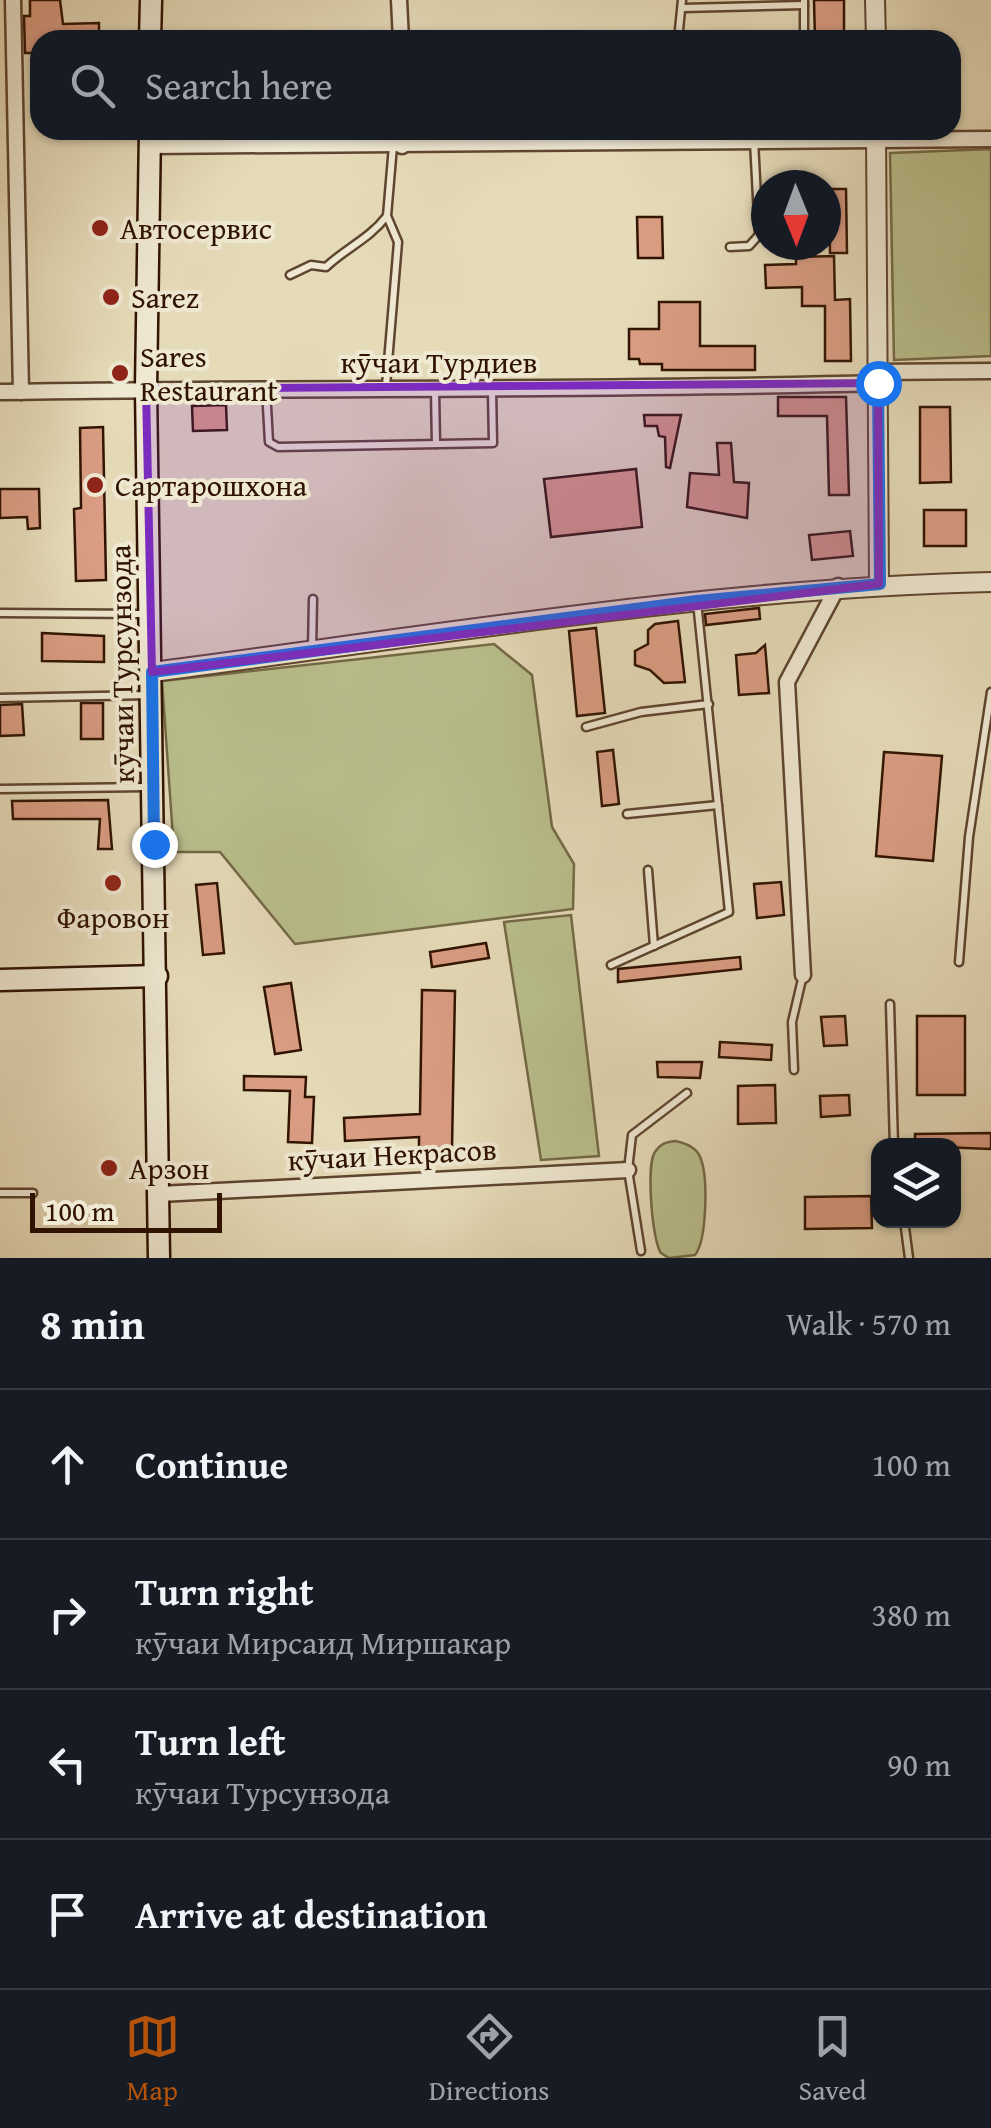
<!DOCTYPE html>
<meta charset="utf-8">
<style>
:root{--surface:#171b24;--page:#242831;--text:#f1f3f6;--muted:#9ea1a6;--line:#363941;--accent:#b45309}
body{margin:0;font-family:"Gentium Book Plus",serif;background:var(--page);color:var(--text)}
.controls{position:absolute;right:30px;bottom:30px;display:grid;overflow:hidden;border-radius:20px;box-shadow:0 2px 8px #0004}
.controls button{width:90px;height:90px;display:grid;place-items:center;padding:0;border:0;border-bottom:2px solid var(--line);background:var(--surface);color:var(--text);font:50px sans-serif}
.compass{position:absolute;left:751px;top:170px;width:90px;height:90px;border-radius:50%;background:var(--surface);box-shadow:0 2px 8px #0004;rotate:179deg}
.scale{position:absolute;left:30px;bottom:25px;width:192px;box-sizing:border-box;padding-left:10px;border:5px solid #301301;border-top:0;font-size:28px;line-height:35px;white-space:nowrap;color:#301301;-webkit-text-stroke:8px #efe8d2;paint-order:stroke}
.stop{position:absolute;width:30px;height:30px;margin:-22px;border:8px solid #1a73e8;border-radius:50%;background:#fff}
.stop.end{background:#1a73e8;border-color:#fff;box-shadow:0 2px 10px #0008}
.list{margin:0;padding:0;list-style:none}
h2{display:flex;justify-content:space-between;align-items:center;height:130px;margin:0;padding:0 40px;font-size:42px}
h2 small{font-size:32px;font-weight:400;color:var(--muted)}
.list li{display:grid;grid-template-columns:65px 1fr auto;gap:30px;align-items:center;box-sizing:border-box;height:150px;padding:0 40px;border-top:2px solid var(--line)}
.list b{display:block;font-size:38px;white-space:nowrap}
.list p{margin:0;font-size:32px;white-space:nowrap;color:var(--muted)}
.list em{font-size:32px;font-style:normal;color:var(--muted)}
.icon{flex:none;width:55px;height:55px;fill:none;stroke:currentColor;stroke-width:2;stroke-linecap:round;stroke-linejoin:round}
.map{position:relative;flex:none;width:991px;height:1258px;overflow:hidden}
.search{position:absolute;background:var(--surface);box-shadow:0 2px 8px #0004;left:30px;right:30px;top:30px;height:110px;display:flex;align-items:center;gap:25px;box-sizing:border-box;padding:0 35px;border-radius:30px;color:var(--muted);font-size:38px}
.sheet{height:730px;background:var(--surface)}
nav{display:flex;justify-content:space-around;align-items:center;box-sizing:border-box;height:140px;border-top:2px solid var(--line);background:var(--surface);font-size:28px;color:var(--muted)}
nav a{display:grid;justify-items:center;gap:5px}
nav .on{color:var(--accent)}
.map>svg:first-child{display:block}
</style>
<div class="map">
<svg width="991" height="1258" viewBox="0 0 991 1258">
<rect width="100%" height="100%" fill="#e6dbb9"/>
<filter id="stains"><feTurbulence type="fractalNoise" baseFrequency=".002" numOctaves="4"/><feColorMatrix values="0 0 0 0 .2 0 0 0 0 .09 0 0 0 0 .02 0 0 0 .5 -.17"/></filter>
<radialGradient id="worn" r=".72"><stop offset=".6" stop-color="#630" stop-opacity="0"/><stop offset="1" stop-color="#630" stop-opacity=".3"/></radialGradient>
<g fill="#b9bf8c" stroke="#746946" stroke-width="2.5">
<path d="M991 149V356L894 360 890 153Z"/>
<path d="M494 644 532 675 552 827 574 864 573 909 295 944 220 852H174L162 681Z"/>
<path d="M571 915 599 1156 541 1160 504 922Z"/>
<path d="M675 1141C686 1143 697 1147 701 1159 708 1178 707 1240 695 1255L669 1258 661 1253C652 1241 646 1165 655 1152 660 1144 666 1142 675 1141Z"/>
</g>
<g fill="#da9d83" stroke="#301301" stroke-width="2.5">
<path d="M30 0H60L63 24 99 23V40H40V53H25L24 16H30Z"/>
<path d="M814 0H844V40H815Z"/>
<path d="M829 189H846L847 253H830Z"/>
<path d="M637 217H662L663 258H638Z"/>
<path d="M834 256 835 300 850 299 851 361H825V306H802V287L766 288 765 265 796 264V257Z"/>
<path d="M659 302H700V346H755V370H662V364H640L639 359H629V329H659Z"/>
<path d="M778 397H846L849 495H829L827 416H778Z"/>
<path d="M226 405 227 430 193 431 192 406Z"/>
<path d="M920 407H950L951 482 920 483Z"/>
<path d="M644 415H681L670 468 666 467 665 437 659 436 657 426H645Z"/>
<path d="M103 427 106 580 76 581 74 509 81 508 80 428Z"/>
<path d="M717 443H731L734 482 749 483 747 518 687 507 690 473 719 475Z"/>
<path d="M636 469 642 527 551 537 544 479Z"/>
<path d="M0 489H39L40 528 28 529 27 517 0 518Z"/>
<rect x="924" y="510" width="42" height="36"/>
<path d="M850 531 853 556 812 560 809 535Z"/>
<path d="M759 608 760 619 706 625 705 614Z"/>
<path d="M678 621 685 682 664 683 650 670 635 665V651L648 644V630L655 624Z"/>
<path d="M596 628 605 713 577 716 569 631Z"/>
<path d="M42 633 104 636V662L42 661Z"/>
<path d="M765 645 769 693 739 695 736 655 756 653Z"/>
<rect x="81" y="703" width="22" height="36"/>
<path d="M22 704 24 735 0 736V705Z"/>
<path d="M613 750 619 804 602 806 597 752Z"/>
<path d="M884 752 942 756 933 861 876 856Z"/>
<path d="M108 800 112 849H98L100 819H13L12 801Z"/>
<path d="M781 882 784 915 757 918 754 884Z"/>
<path d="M217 883 224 953 203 955 196 885Z"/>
<path d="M486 943 489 958 432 967 430 952Z"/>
<path d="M740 957 741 969 618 982V969Z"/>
<path d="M291 983 301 1050 275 1054 264 987Z"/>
<path d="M422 990 455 991 452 1148H419V1137L345 1141 344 1118 420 1114Z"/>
<path d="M845 1016 847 1045 824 1046 821 1017Z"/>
<rect x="917" y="1016" width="48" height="79"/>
<path d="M720 1042 772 1045 771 1060 719 1057Z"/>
<path d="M657 1062H702L700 1078 658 1077Z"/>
<path d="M244 1076 306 1077 305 1097H314L312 1143 288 1142 290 1091 244 1090Z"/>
<path d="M775 1085 776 1123 738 1124V1086Z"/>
<path d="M849 1095 850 1115 821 1117 820 1096Z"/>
<path d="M991 1133V1149L915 1146V1134Z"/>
<path d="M871 1196 872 1228 805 1229V1197Z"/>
</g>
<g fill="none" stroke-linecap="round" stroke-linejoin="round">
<defs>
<g id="service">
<path d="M804 0V40"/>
<path d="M683 8 804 5"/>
<path d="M678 40 682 0"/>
<path d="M730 247 749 246 759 235 754 141"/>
<path d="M290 275 311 265 326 267C346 248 369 239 386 217"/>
<path d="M386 386 398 242 387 216 393 146"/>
<path d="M266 389 269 442 278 447 493 443 492 391"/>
<path d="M435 391 436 444"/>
<path d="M0 613 144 614"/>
<path d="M312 650 313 599"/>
<path d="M0 698 149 695"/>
<path d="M586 727 641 712 709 704"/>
<path d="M0 789 146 787"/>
<path d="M627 814 718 805"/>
<path d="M648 870 654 946"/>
<path d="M959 962 969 837 991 692"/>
<path d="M611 965 729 912 697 602"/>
<path d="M890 1004 894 1146"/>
<path d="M794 1070 792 1022 803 975"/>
<path d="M0 1193H33"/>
<path d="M904 1220 909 1258"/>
<path d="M641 1251 628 1170 632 1135 687 1093"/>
</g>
<g id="minor">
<path d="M13 0 21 392"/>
<path d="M399 0 401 40"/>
<path d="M402 130V146"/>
<path d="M150 146 991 139"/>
<path d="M877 372 991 371"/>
<path d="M0 392C293 387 585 391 878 383"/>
<path d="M803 975 787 682 838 586"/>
<path d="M160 1194 628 1170"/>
</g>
<g id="tertiary">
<path d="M875 0 876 40"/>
<path d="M876 130 879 584"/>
<path d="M152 672C430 636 710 588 991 582"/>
</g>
<g id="secondary">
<path d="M150 40 151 0"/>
<path d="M150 130 146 389 159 1258"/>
<path d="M0 980 157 976"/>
</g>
</defs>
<use href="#service" stroke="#5e452f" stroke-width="11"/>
<use href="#minor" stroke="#5e452f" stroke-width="19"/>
<use href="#tertiary" stroke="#5e452f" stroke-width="22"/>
<use href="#secondary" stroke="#301301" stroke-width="25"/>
<use href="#service" stroke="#efe8d2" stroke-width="6"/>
<use href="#minor" stroke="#efe8d2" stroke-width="14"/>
<use href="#tertiary" stroke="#efe8d2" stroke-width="18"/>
<use href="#secondary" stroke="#efe8d2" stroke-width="20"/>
</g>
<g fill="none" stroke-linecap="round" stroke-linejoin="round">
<path stroke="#1a73e8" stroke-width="12" d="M154 844 152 672 697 601 880 584 878 383"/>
</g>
<path fill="#7b2cbf" fill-opacity="0.2" stroke="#7b2cbf" stroke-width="8" stroke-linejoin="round" d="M878 383 879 584 152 672 146 389Z"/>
<g fill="#8f2418" stroke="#efe8d2" stroke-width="4">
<circle cx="100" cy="228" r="10"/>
<circle cx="111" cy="297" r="10"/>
<circle cx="120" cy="373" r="10"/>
<circle cx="95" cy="485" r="10"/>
<circle cx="113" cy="883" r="10"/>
<circle cx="109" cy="1168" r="10"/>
</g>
<g text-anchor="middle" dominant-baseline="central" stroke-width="8" stroke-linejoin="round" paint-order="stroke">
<g font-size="30" fill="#301301" stroke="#efe8d2" text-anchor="start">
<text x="120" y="228">Автосервис</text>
<text x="131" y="297">Sarez</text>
<text x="140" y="356">Sares<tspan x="140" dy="34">Restaurant</tspan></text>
<text x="115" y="485">Сартарошхона</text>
<text x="113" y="917" text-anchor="middle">Фаровон</text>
<text x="129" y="1168">Арзон</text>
</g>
<g font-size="30" fill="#301301" stroke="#efe8d2">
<text x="439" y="362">кӯчаи Турдиев</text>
<text transform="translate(121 664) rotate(-91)">кӯчаи Турсунзода</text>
<text transform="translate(392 1154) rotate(-3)">кӯчаи Некрасов</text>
</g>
</g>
<rect width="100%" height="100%" filter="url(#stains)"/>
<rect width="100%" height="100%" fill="url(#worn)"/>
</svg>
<div class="controls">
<button><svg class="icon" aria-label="layers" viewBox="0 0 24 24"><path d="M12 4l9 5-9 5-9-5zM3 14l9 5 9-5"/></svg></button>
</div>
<svg class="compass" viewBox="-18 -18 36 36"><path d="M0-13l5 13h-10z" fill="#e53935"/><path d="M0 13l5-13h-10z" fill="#9ea1a6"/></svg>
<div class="scale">100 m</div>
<div class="stop" style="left:878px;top:383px"></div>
<div class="stop end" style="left:154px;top:844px"></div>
<div class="search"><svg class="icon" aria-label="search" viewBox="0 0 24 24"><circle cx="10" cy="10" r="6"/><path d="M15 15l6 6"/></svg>Search here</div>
</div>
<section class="sheet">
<h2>8 min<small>Walk · 570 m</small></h2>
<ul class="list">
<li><svg class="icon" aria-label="ahead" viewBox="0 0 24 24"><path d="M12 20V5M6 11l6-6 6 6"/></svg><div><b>Continue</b></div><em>100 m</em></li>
<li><svg class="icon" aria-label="right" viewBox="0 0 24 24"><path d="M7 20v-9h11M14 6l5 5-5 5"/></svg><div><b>Turn right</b><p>кӯчаи Мирсаид Миршакар</p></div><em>380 m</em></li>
<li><svg class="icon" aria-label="left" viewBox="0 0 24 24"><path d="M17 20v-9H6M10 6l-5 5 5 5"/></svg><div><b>Turn left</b><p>кӯчаи Турсунзода</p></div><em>90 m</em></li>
<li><svg class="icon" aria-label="arrive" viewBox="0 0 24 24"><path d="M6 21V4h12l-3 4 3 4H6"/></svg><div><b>Arrive at destination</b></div></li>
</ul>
</section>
<nav>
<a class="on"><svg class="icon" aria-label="map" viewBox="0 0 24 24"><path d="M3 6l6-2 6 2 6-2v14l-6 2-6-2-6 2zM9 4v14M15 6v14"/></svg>Map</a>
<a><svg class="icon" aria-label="directions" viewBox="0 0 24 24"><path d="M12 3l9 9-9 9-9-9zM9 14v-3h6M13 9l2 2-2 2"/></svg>Directions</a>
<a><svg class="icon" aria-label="saved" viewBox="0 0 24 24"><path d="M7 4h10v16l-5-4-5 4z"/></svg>Saved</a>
</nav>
